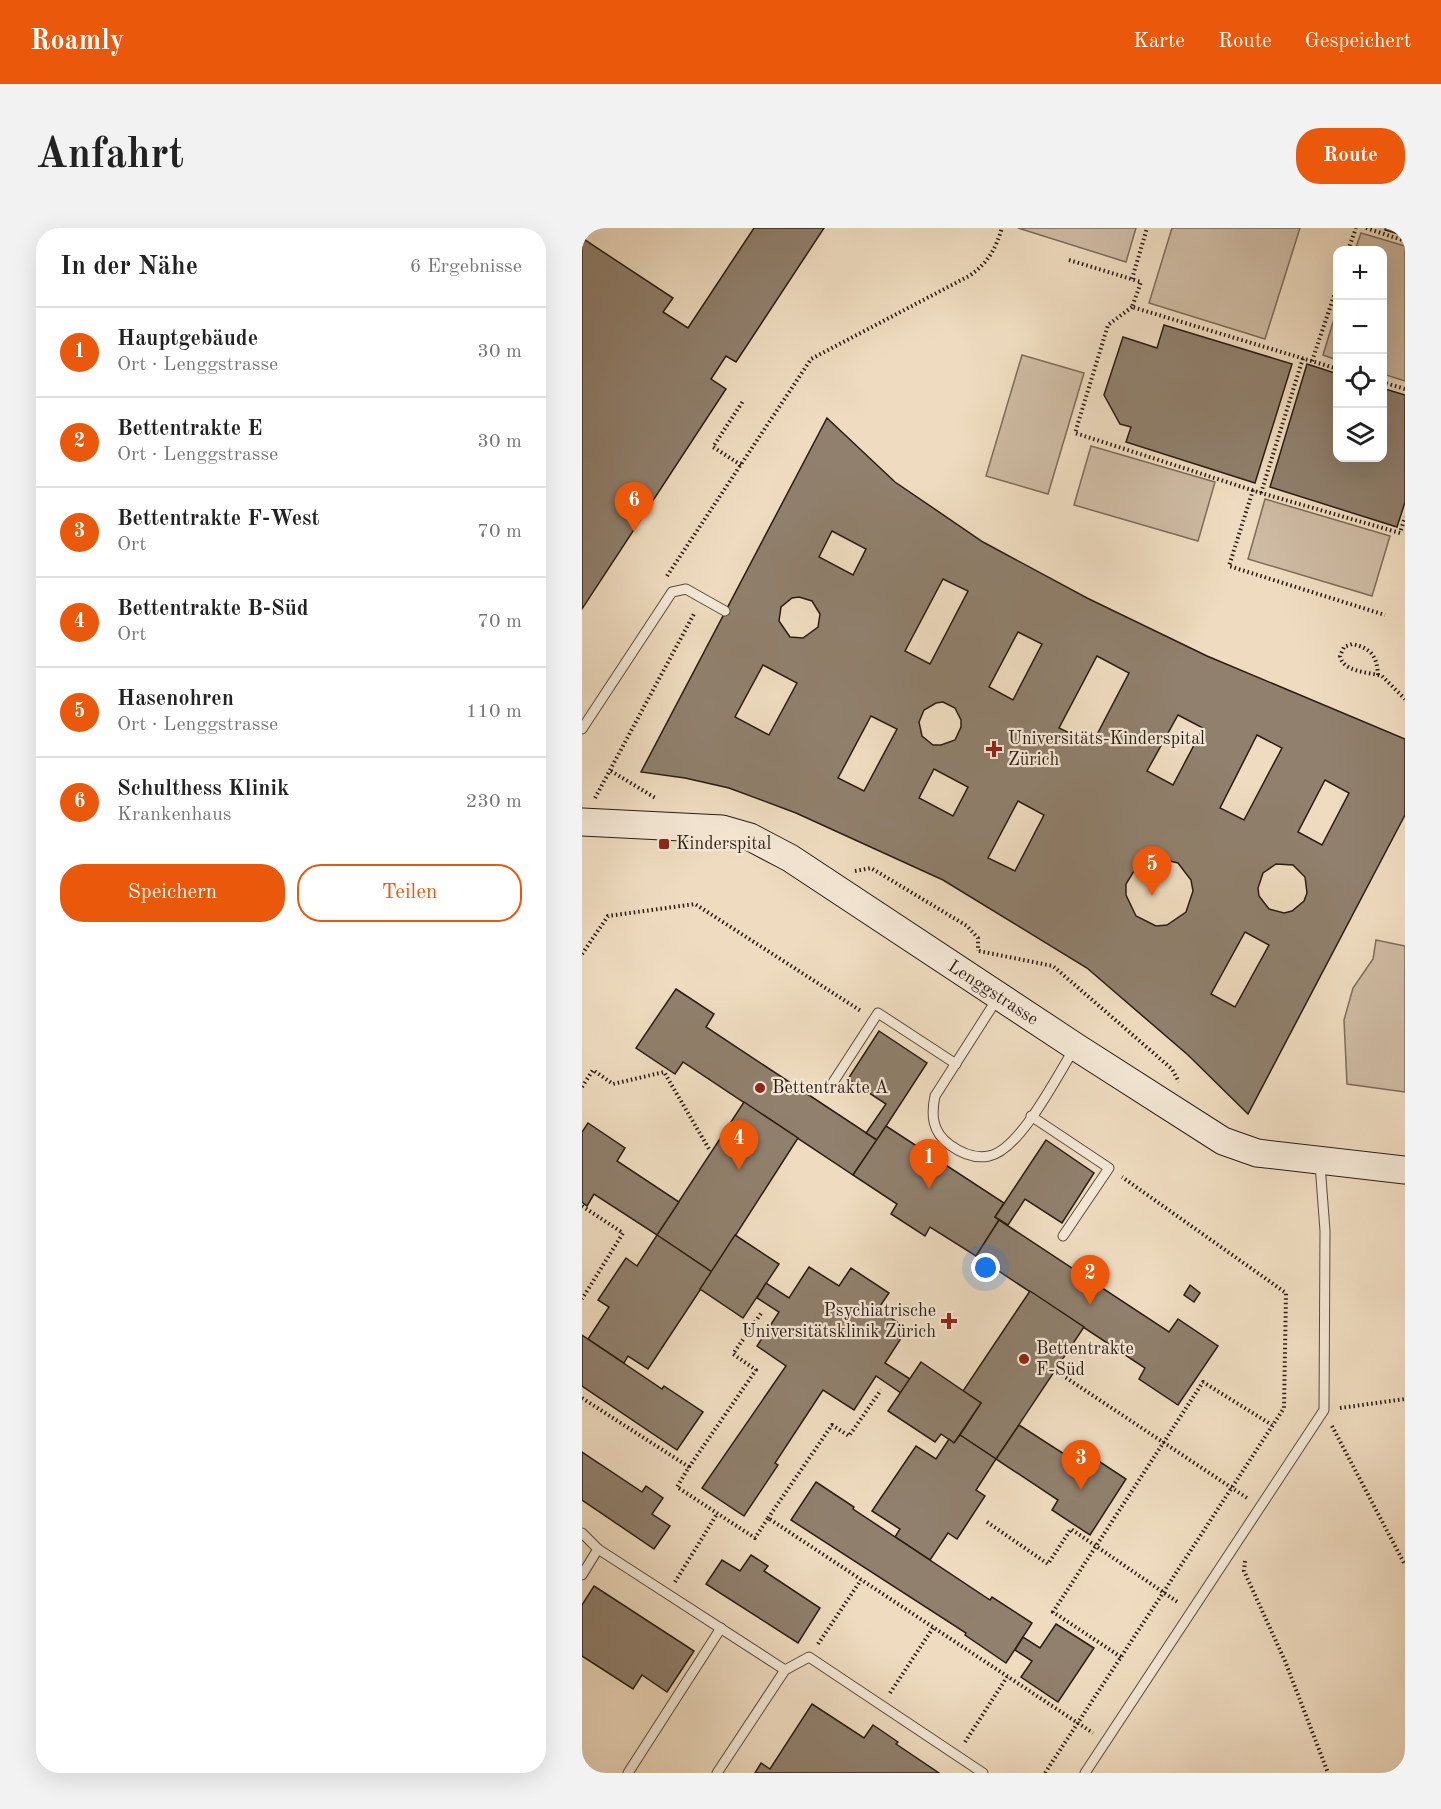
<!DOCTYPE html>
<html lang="de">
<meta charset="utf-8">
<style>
:root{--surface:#fff;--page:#f2f2f2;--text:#222;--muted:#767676;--line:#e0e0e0;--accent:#ea580c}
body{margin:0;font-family:"Old Standard TT",serif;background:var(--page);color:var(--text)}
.controls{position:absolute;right:18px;top:18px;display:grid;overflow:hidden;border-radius:12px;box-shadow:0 6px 24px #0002}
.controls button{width:54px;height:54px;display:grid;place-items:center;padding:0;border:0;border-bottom:2px solid var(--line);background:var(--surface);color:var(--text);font:30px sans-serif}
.you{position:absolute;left:404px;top:1040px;width:21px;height:21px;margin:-15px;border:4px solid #fff;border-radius:50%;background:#1a73e8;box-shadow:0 0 0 9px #1a73e833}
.badge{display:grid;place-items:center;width:39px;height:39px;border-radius:50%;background:var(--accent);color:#fff;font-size:20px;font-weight:700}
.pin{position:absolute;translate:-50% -50px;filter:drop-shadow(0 2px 3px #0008)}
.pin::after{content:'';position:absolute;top:32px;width:21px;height:18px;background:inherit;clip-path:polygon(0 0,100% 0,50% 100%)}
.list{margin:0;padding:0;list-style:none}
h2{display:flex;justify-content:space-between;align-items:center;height:78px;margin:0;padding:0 24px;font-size:26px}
h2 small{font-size:20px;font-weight:400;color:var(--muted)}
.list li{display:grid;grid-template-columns:39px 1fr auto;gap:18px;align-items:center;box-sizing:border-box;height:90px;padding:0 24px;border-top:2px solid var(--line)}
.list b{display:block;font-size:22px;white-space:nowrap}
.list p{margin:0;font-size:20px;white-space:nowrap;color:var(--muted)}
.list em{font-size:20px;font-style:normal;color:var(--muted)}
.actions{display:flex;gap:12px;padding:18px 24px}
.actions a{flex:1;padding:14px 0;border:2px solid var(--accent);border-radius:24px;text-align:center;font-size:21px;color:var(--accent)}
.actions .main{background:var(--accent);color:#fff}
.icon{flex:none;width:33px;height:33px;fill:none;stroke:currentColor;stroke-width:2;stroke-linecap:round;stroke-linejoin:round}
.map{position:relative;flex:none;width:823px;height:1545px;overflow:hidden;border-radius:24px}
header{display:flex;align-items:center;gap:36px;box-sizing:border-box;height:84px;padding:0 30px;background:var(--accent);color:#fff}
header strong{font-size:28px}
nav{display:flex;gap:33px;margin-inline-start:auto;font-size:21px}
.intro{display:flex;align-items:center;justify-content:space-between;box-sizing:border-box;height:144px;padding:0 36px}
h1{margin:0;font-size:42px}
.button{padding:15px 27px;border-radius:24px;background:var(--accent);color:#fff;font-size:21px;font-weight:700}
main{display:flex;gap:36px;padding:0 36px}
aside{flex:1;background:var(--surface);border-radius:24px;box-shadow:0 6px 24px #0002}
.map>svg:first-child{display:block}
</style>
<header>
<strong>Roamly</strong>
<nav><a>Karte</a><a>Route</a><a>Gespeichert</a></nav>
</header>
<div class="intro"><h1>Anfahrt</h1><a class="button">Route</a></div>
<main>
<aside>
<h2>In der Nähe<small>6 Ergebnisse</small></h2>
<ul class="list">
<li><span class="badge">1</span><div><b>Hauptgebäude</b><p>Ort · Lenggstrasse</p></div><em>30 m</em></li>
<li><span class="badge">2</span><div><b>Bettentrakte E</b><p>Ort · Lenggstrasse</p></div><em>30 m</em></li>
<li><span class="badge">3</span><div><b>Bettentrakte F-West</b><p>Ort</p></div><em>70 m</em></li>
<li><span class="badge">4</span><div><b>Bettentrakte B-Süd</b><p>Ort</p></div><em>70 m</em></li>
<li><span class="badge">5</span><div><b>Hasenohren</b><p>Ort · Lenggstrasse</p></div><em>110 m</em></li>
<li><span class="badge">6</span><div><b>Schulthess Klinik</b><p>Krankenhaus</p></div><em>230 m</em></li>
</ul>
<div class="actions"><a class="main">Speichern</a><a>Teilen</a></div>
</aside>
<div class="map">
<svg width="823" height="1545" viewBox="0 0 823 1545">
<rect width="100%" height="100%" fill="#efdcc0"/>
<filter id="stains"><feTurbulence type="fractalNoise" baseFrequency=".00333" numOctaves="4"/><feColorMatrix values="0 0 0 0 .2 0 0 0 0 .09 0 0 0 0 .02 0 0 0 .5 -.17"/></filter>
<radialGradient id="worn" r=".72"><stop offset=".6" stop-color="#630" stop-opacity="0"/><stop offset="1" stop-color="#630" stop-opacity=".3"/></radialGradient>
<g fill="#cebba3" stroke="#7c6c5b" stroke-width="1.5">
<path d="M436 0H554L544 34Z"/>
<path d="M590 0H718L683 111 567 75Z"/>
<path d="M779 5 823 18V153L801 146 800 22H773Z"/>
<path d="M755 81V132L741 127Z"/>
<path d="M440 127 502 145 466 266 404 248Z"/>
<path d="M509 218 633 254 616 313 492 277Z"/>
<path d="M683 271 808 308 790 368 666 331Z"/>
<path d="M794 712 823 718V864L765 856 762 792 771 760 791 731Z"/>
</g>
<g fill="#90806d" stroke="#2a1c13" stroke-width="1.5" fill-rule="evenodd">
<path d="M172 0H242L154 134 144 128 129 151 144 161 0 381V10L91 70 81 84 106 100Z"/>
<path d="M803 0H823V8L803 2Z"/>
<path d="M582 97 710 136 673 255 544 214 549 199 538 196 522 167 541 109 575 120Z"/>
<path d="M725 136 756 146V230H800V160L823 167V274L815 299 688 259Z"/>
<path d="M245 190 313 254 401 314 505 370 625 428 823 511V587L666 886 606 827 505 740 361 652 214 585 147 560 103 550 59 544ZM250 303 284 321 271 347 237 329ZM361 351 386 363 348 436 323 423ZM217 369 230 373 238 386 236 399 221 410 208 409 197 393 199 379 210 370ZM436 404 460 416 431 472 407 459ZM515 428 547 445 510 516 477 500ZM181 437 215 455 187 507 153 489ZM361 474 373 480 379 492V499L373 512 359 517H351L340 508 337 494 342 482 354 475ZM596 487 621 500 591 557 565 543ZM289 488 315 501 282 563 256 550ZM675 507 700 520 662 592 638 580ZM352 541 386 559 371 588 337 570ZM743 552 767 565 740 617 716 604ZM436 573 462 587 433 643 406 630ZM575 630 596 635 609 652 611 663 604 684 585 697 574 698 554 688 544 667V656L555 638ZM694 636 711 637 723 649 725 665 722 673 710 683 702 685 687 681 677 668 676 660 681 645ZM663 704 687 717 653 779 629 766Z"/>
<path d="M94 761 132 786 124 799 295 912 271 947 101 834 93 846 54 820Z"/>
<path d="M297 803 345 835 295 912 284 905 304 876 266 851Z"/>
<path d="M162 874 216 910 130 1044 75 1007Z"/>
<path d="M6 895 43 920 35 933 97 974 75 1007 12 966 5 978 0 974V904Z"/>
<path d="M304 898 422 975 413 989 417 992 394 1028 348 999 343 1008 309 986 315 976 271 947Z"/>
<path d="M464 912 512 945 480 995 443 971 426 997 413 989Z"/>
<path d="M417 992 587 1104 596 1091 636 1118 596 1177 557 1151 563 1140 394 1028Z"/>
<path d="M75 1007 130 1044 66 1141 46 1128 42 1135 6 1111 27 1079 16 1072 44 1030 55 1038Z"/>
<path d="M153 1007 197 1036 161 1090 118 1061Z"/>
<path d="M227 1039 257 1058 269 1040 307 1065 296 1081 325 1101 303 1135 328 1151 319 1165 294 1148 272 1182 241 1162 193 1235 196 1237 162 1288 120 1260 204 1138 175 1118 197 1084 175 1070 184 1055 207 1070Z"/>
<path d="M608 1057 618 1065 612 1074 602 1067Z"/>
<path d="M448 1063 502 1099 414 1231 378 1207 399 1175 381 1163Z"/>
<path d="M0 1107 80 1161 82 1158 121 1184 95 1222 0 1158Z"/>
<path d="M339 1134 399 1175 372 1215 359 1206 353 1214 306 1183Z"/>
<path d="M437 1197 499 1237 506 1226 544 1251 508 1307 470 1282 476 1272 414 1231Z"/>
<path d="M378 1207 414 1231 394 1262 403 1268 375 1311 366 1305 348 1332 313 1309 318 1301 290 1283 334 1218 354 1231 367 1211 372 1215Z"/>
<path d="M0 1224 60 1264 64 1258 81 1270 70 1286 88 1298 72 1321 0 1272Z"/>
<path d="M234 1254 272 1279 271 1281 408 1372 410 1369 450 1395 424 1435 383 1407 384 1405 209 1292Z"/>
<path d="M169 1327 186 1338 182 1343 238 1380 216 1415 124 1356 140 1332 158 1343Z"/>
<path d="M12 1358 112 1423 85 1464 60 1447 51 1461 0 1428V1377Z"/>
<path d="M474 1396 512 1420 476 1474 439 1449 450 1433 433 1422 441 1409 458 1420Z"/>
<path d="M230 1476 282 1510 291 1497 316 1514 314 1516 357 1545H173L179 1535 188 1541Z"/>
</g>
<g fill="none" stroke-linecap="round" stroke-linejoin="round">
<defs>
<g id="lane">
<path d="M0 501 90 364 104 361 143 383"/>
<path d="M415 771 353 868C349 887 350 904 368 917 379 925 392 931 407 928 438 922 475 848 492 821"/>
<path d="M250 856 296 785 374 836"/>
<path d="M449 888 527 940 481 1008"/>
<path d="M0 1305 16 1321 203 1442 227 1429 401 1545"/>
<path d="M0 1347 16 1321"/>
<path d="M46 1545 139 1400"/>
<path d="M135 1545 203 1442"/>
<path d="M503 1545 742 1182 743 1003 738 936"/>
</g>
<path id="secondary" d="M0 594 140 601 168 609 208 630 494 819 641 913 675 925 823 942"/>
</defs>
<use href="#lane" stroke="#5b4c3e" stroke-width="11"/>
<use href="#secondary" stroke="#2a1c13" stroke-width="29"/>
<g stroke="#2a1c13" stroke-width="4" stroke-dasharray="1.5 3" stroke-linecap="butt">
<path d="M784 0 823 13"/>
<path d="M766 22 774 0"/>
<path d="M487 32 559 54 550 79 756 141"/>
<path d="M550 51 565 0"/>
<path d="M550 79 526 97 493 205 679 265 818 305 823 289"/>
<path d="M730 133 756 56"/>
<path d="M800 154 823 161"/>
<path d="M159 237 131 219 161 173"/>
<path d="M671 262 647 338 803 387"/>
<path d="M679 265 721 130"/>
<path d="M85 348 229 131 387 48C406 35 413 22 420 0"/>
<path d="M796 447C795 428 789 420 770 416L762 419 758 428C761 444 786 444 800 448L823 471"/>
<path d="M29 543 75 571"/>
<path d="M13 570 113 384"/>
<path d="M273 643 289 640 385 698 396 710V723"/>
<path d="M397 723 471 738 590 841 597 854"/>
<path d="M0 726 26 688 113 676 279 783"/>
<path d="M0 859 11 842 31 856 82 844 127 921"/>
<path d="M0 978 41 1005 0 1071"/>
<path d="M480 1147 665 1270"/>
<path d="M0 1170 107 1239 95 1259 173 1310 186 1290 511 1505"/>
<path d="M758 1180 823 1171"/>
<path d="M750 1198 823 1337"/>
<path d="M107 1239 174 1142 151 1126 180 1084"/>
<path d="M186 1290 250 1197 267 1208 299 1162"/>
<path d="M405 1294 466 1336 489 1301 597 1375"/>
<path d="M663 1333 662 1343 703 1433 746 1545"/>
<path d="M93 1354 135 1286"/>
<path d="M236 1416 279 1352"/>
<path d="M539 1429 471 1384 621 1154 690 1197"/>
<path d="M308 1465 351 1400"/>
<path d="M383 1514 425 1449"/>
<path d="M463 1545 702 1180 704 1065 540 949"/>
</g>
<use href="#lane" stroke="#f5e8d6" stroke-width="9"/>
<use href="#secondary" stroke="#f5e8d6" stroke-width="27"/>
</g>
<g fill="#8f2418" stroke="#f5e8d6" stroke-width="2">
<path d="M409 512h6v6h6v6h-6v6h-6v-6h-6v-6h6z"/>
<rect x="76" y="610" width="12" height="12" rx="3"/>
<circle cx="178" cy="860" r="6"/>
<path d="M364 1084h6v6h6v6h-6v6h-6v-6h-6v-6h6z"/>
<circle cx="442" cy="1131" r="6"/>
</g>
<g text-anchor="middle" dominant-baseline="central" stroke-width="4.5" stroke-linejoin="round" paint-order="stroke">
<g font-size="18" fill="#2a1c13" stroke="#f5e8d6" text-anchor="start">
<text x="426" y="511">Universitäts-Kinderspital<tspan x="426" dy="21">Zürich</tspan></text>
<text x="94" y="616">Kinderspital</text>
<text x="190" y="860">Bettentrakte A</text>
<text x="354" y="1083" text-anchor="end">Psychiatrische<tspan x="354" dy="21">Universitätsklinik Zürich</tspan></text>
<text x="454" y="1121">Bettentrakte<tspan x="454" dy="21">F-Süd</tspan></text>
</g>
<g font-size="18" fill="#2a1c13" stroke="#f5e8d6">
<text transform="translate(411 765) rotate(33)">Lenggstrasse</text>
</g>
</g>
<rect width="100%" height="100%" filter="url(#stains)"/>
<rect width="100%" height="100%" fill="url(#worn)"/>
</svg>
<div class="controls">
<button>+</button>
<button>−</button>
<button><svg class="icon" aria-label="locate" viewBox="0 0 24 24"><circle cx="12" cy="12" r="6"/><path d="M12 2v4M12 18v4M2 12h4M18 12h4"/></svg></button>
<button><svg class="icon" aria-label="layers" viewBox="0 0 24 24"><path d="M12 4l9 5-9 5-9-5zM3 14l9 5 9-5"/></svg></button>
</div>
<div class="you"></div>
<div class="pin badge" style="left:347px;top:961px">1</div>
<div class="pin badge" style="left:508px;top:1077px">2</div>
<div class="pin badge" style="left:499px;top:1262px">3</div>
<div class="pin badge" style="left:157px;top:942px">4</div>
<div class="pin badge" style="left:570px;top:668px">5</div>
<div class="pin badge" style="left:52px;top:304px">6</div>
</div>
</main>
